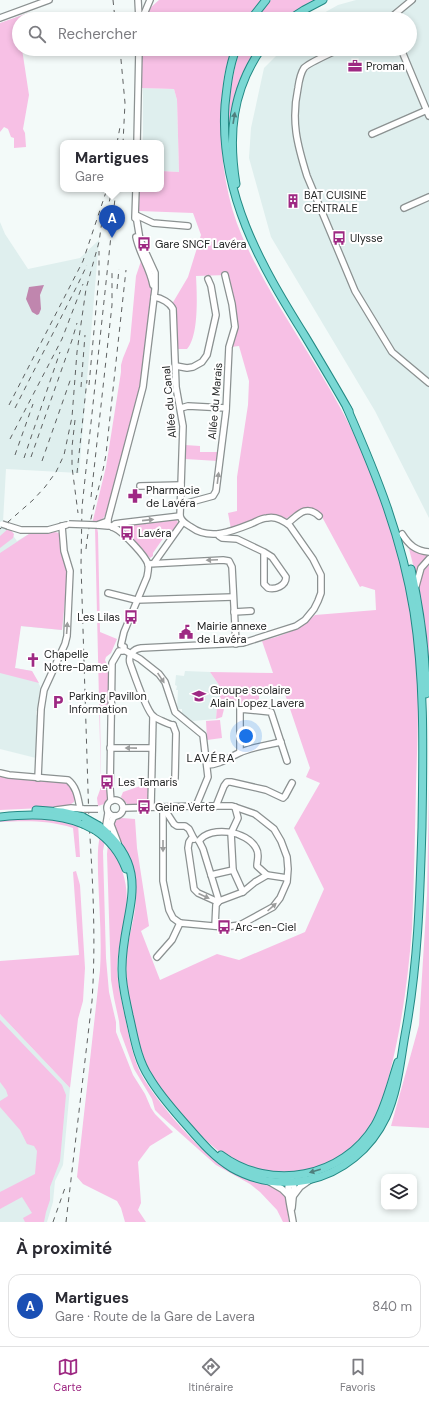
<!DOCTYPE html>
<html lang="fr">
<meta charset="utf-8">
<style>
:root{--surface:#fff;--page:#f7f7f7;--text:#2b2b33;--muted:#7c7c81;--line:#e1e1e2;--accent:#9e2983}
body{margin:0;font-family:"DM Sans",sans-serif;background:var(--page);color:var(--text)}
.controls{position:absolute;right:12px;bottom:12px;display:grid;overflow:hidden;border-radius:8px;box-shadow:0 2px 6px #0003}
.controls button{width:36px;height:36px;display:grid;place-items:center;padding:0;border:0;border-bottom:1px solid var(--line);background:var(--surface);color:var(--text);font:20px sans-serif}
.you{position:absolute;left:246px;top:736px;width:14px;height:14px;margin:-10px;border:3px solid #fff;border-radius:50%;background:#1a73e8;box-shadow:0 0 0 6px #1a73e833}
.badge{display:grid;place-items:center;width:26px;height:26px;border-radius:50%;background:var(--accent);color:#fff;font-size:13px;font-weight:700}
.pin{position:absolute;translate:-50% -33px;filter:drop-shadow(0 1px 2px #0008)}
.pin::after{content:'';position:absolute;top:21px;width:14px;height:12px;background:inherit;clip-path:polygon(0 0,100% 0,50% 100%)}
.popup{position:absolute;left:60px;top:140px;width:104px;height:52px;box-sizing:border-box;display:grid;place-content:center;border-radius:8px;background:var(--surface);filter:drop-shadow(0 1px 3px #0005);font-size:13px;white-space:nowrap;color:var(--muted)}
.popup b{font-size:15px;color:var(--text)}
.popup::after{content:'';position:absolute;left:50%;top:100%;margin-left:-8px;border:8px solid transparent;border-top-color:var(--surface)}
.list{margin:0;padding:0;list-style:none}
h2{display:flex;justify-content:space-between;align-items:center;height:52px;margin:0;padding:0 16px;font-size:17px}
h2 small{font-size:13px;font-weight:400;color:var(--muted)}
.list li{display:grid;grid-template-columns:26px 1fr auto;gap:12px;align-items:center;box-sizing:border-box;height:64px;margin:0 8px 8px;padding:0 8px;border:1px solid var(--line);border-radius:12px}
.list b{display:block;font-size:15px;white-space:nowrap}
.list p{margin:0;font-size:13px;white-space:nowrap;color:var(--muted)}
.list em{font-size:13px;font-style:normal;color:var(--muted)}
.icon{flex:none;width:22px;height:22px;fill:none;stroke:currentColor;stroke-width:2;stroke-linecap:round;stroke-linejoin:round}
.map{position:relative;flex:none;width:429px;height:1222px;overflow:hidden}
.search{position:absolute;background:var(--surface);box-shadow:0 2px 6px #0003;left:12px;right:12px;top:12px;height:44px;display:flex;align-items:center;gap:10px;box-sizing:border-box;padding:0 14px;border-radius:22px;color:var(--muted);font-size:15px}
.sheet{height:124px;background:var(--surface)}
nav{display:flex;justify-content:space-around;align-items:center;box-sizing:border-box;height:56px;border-top:1px solid var(--line);background:var(--surface);font-size:11px;color:var(--muted)}
nav a{display:grid;justify-items:center;gap:2px}
nav .on{color:var(--accent)}
.map>svg:first-child{display:block}
</style>
<div class="map">
<svg width="429" height="1222" viewBox="0 0 429 1222">
<rect width="100%" height="100%" fill="#f3faf9"/>
<g fill="#dfefee">
<path d="M356 0H429V518L375 411 271 237 249 158 251 128 264 68 283 49H410V19H313L338 5Z"/>
<path d="M143 88 174 89 177 100 179 172 161 171V143H143Z"/>
<path d="M0 222 5 234 28 269 80 258 99 240 79 473 6 469 3 522 17 541 31 533H59L66 591 62 630 20 626 15 668 32 671 40 686 39 710 36 711V715L38 716 36 758 0 749Z"/>
<path d="M185 671 210 672 221 688V693L217 706 216 719 193 721 182 714V709H177L178 690H176L177 686 175 685 176 675 184 676Z"/>
<path d="M0 1014 70 1088 63 1165 55 1181 53 1202 47 1222H0Z"/>
</g>
<g fill="#f7c0e5">
<path d="M159 0H261L247 19H145L148 9H149Z"/>
<path d="M271 0H316L287 19H256Z"/>
<path d="M28 13 31 19H19V49H22L29 95 23 129 25 133 26 147 14 148V138L11 137 8 129 4 127 0 132V23Z"/>
<path d="M142 49H231C229 58 226 67 224 76 217 127 221 188 242 236 269 297 309 350 341 409 363 450 380 492 394 537 407 583 415 631 417 679 419 714 417 750 416 785 415 833 414 881 412 929 408 978 402 1025 390 1072 385 1091 380 1111 369 1128 357 1147 338 1160 317 1168 296 1175 270 1175 248 1168 218 1158 186 1121 168 1097 164 1091 158 1086 154 1079 148 1069 143 1056 140 1045 131 1017 124 979 127 950 130 931 136 914 136 895 136 884 134 872 131 862 127 849 112 833 115 821L122 818 135 819 137 848 149 926 141 931 160 980 217 954 239 960 305 932 324 889 294 828 320 783 306 777 310 768 285 694H259V705H238V701H226L222 717 216 719 217 706 221 693V688L210 672 273 673 262 641C284 635 298 631 315 615L376 610 375 590 362 586 360 587 321 515C308 502 299 509 286 519L270 514 231 529 228 513 237 511V477L248 405 249 381 239 346 231 347 236 332 227 275 196 276C197 294 199 336 187 349H177L172 304 188 277 201 235 193 213 139 211V189H161V171L179 172 177 100 174 89 141 88Z"/>
<path d="M240 49H258L232 110 228 129C228 101 232 76 240 49Z"/>
<path d="M142 258C147 272 151 283 152 299L142 384 107 512C103 520 100 522 92 524L106 467 121 372V365L123 358 130 341 136 276Z"/>
<path d="M185 445 200 446V452H219L218 461 185 459Z"/>
<path d="M175 520H177L178 523 168 537H164L153 553V556L150 558 124 529 129 524Z"/>
<path d="M95 527H97L98 533 100 632 117 639 111 653 106 657 105 660 108 667V714H100L101 780H107V799L104 804 98 806 97 798 101 787Z"/>
<path d="M9 528 14 534 13 538 0 548V536Z"/>
<path d="M55 532 59 533 60 535 68 569 62 630 21 626 15 668 32 671 39 683 0 673V553L29 534Z"/>
<path d="M408 545 429 554V557L416 576Z"/>
<path d="M429 565V683L419 590C419 581 421 571 429 565Z"/>
<path d="M220 720 222 738 207 740 206 721Z"/>
<path d="M0 775 30 780 68 782C73 786 76 795 74 802L68 806 64 807 0 810Z"/>
<path d="M149 783 150 805H128L121 797 123 792Z"/>
<path d="M429 787V1128L391 1126 419 1025 427 895Z"/>
<path d="M47 817 78 823 80 857H76L73 828C48 820 26 821 0 822V819Z"/>
<path d="M100 836 105 840 103 851 106 958 109 992 116 1022V1032L133 1075 145 1094 151 1108 155 1114 173 1132 150 1146 138 1162 141 1203 138 1210 146 1222H125L121 1208 117 1201 83 1184 77 1177 100 970C102 938 99 906 98 873 98 861 97 848 100 836Z"/>
<path d="M108 844C125 868 130 890 125 919 122 934 118 950 117 966 117 983 122 1001 125 1017 129 1035 132 1054 139 1070 149 1092 195 1147 216 1160 230 1168 247 1174 263 1181 269 1184 279 1187 284 1193 290 1199 287 1214 289 1222H283L277 1210 260 1192 250 1184 216 1165 161 1116 155 1110 152 1099 134 1069 120 1031 119 1021 114 998 111 980 107 854Z"/>
<path d="M76 871 80 885 85 968 83 1001 78 1019 70 1088 0 1014V961L79 955 73 872Z"/>
<path d="M0 1020 62 1085 66 1095 60 1161 50 1187V1200L46 1212 44 1222H25L23 1218 32 1213 22 1197 0 1209V1192L35 1174 37 1151 34 1146 27 1144 20 1130 0 1107V1101L8 1096 6 1090 0 1082Z"/>
</g>
<path fill="#c086ae" d="M44 285 40 295 41 309 39 314 37 315 32 312 26 299 29 287Z"/>
<g fill="none" stroke-linecap="round" stroke-linejoin="round">
<defs>
<g id="minor">
<path d="M138 0 139 19"/>
<path d="M0 18 49 0"/>
<path d="M142 19 150 0"/>
<path d="M389 19 412 0"/>
<path d="M339 49C332 53 308 63 304 68 300 74 299 81 298 88 291 121 297 144 307 176L355 291 392 352 429 383"/>
<path d="M401 49 429 116"/>
<path d="M372 134 427 110"/>
<path d="M137 143 139 49"/>
<path d="M404 208 429 197"/>
<path d="M136 215 153 223 188 226"/>
<path d="M135 218 136 189"/>
<path d="M136 237C139 253 150 268 153 285"/>
<path d="M154 297C162 298 170 303 173 309L176 387 183 426 180 516C182 522 186 524 191 527 210 541 233 531 253 523 257 521 262 518 267 518 275 516 284 521 290 526L313 559 321 575V593L318 601 314 609 305 620 296 626 243 643 141 648C133 649 128 655 130 663 134 674 146 710 153 716 155 718 170 725 173 725"/>
<path d="M176 366 187 368 193 367 202 362 207 355 216 315 211 286 208 279"/>
<path d="M181 408 188 406 226 408"/>
<path d="M140 486 181 485"/>
<path d="M180 505 213 496 216 491 226 411 229 347 235 327 232 304 225 275"/>
<path d="M108 521 97 525 108 526"/>
<path d="M288 523C298 515 306 504 319 516"/>
<path d="M8 526 21 530H48L66 525"/>
<path d="M112 527 115 524 121 523 180 516"/>
<path d="M219 534V536L222 538 237 539 264 552V584L268 588C275 590 286 586 286 577L272 557 264 552"/>
<path d="M402 534C409 545 416 551 429 552"/>
<path d="M154 563 183 522"/>
<path d="M148 564 223 560 229 561 232 567 236 644"/>
<path d="M416 586 421 568 429 559"/>
<path d="M108 593 136 600 233 597"/>
<path d="M234 612 251 611"/>
<path d="M121 645 124 632 147 577C148 572 149 568 148 564 145 555 125 535 118 530 114 527 110 527 107 523L143 387 155 289V273L140 240 136 215"/>
<path d="M124 650 140 659 159 674 165 682 175 712 203 735 208 777 196 806"/>
<path d="M110 748H152"/>
<path d="M240 752V709L271 712 287 761"/>
<path d="M207 765C219 765 228 758 239 753 252 747 267 745 281 742"/>
<path d="M0 773 9 775 68 780C77 787 78 799 80 808"/>
<path d="M38 778 41 709 44 690 65 644 67 636 70 571 64 551 62 526"/>
<path d="M173 782 175 778 176 733 173 725"/>
<circle cx="115" cy="808" r="8"/>
<path d="M111 801 110 788 112 663 119 651H123L124 647"/>
<path d="M216 806 224 786 227 782H231L266 790 283 798 285 796 292 783"/>
<path d="M151 807 153 716"/>
<path d="M163 807V881L169 910 173 918 180 923"/>
<path d="M163 807 174 824 177 826H185L189 829 194 839"/>
<path d="M235 807 238 818 231 833 233 870 243 892"/>
<path d="M124 808 196 806H232L255 814 274 829 281 841 287 857 288 869 287 882 280 898 273 907 240 925 224 927 180 923"/>
<path d="M56 810 71 808 83 809"/>
<path d="M111 825 118 843"/>
<path d="M104 831 109 828 113 818 115 816"/>
<path d="M106 834V825L108 813"/>
<path d="M194 839H191L189 842 188 848 194 889 198 893 218 902"/>
<path d="M199 841C211 825 247 831 256 848 260 854 257 860 257 866L267 875 287 878"/>
<path d="M199 841 203 849 219 901"/>
<path d="M211 875 233 870"/>
<path d="M215 926 216 905 219 901 243 892 255 882 267 875"/>
<path d="M157 957 172 940 180 923"/>
<path d="M289 1179C286 1193 291 1208 293 1222"/>
<path d="M291 1179 294 1187 292 1208"/>
<path d="M270 1182 282 1189 288 1195"/>
<path d="M294 1195 300 1187 310 1180"/>
</g>
<g id="major">
<path d="M251 19 266 0"/>
<path d="M290 19 304 10 323 0"/>
<path d="M236 49C229 67 227 86 225 105 219 193 260 264 305 336 320 361 335 386 349 411"/>
<path d="M236 184C228 135 232 91 261 49"/>
<path d="M411 569C420 610 426 652 426 694"/>
<path d="M36 810 62 812 83 817"/>
<path d="M0 817C28 814 56 813 83 824"/>
<path d="M99 826C157 873 121 912 122 970 122 986 126 1000 129 1015 134 1036 137 1059 149 1077 160 1096 175 1112 189 1128 202 1143 215 1158 232 1168 255 1181 282 1185 308 1180 342 1173 371 1149 386 1117 398 1090 400 1063 405 1035 418 966 420 897 422 827 423 755 425 683 414 612 402 538 377 476 347 408"/>
<path d="M95 830C110 840 120 853 126 869"/>
<path d="M221 1155C271 1192 343 1178 375 1125 386 1106 391 1083 398 1062"/>
</g>
</defs>
<use href="#minor" stroke="#8b9191" stroke-width="8"/>
<use href="#major" stroke="#238984" stroke-width="9"/>
<use href="#minor" stroke="#fff" stroke-width="5.5"/>
<use href="#major" stroke="#7ad8d4" stroke-width="7"/>
<g stroke="#5e6161" stroke-width="1" stroke-dasharray="5 5" stroke-linecap="butt">
<path d="M113 0 115 19"/>
<path d="M120 49 125 103 123 143"/>
<path d="M117 143 120 127"/>
<path d="M105 221 111 194"/>
<path d="M117 289 119 269"/>
<path d="M89 385 99 276V251"/>
<path d="M81 387 85 335"/>
<path d="M9 405 83 261 107 189"/>
<path d="M15 408 78 284 87 265"/>
<path d="M75 420 72 447V467L78 513"/>
<path d="M10 439 62 339 83 284"/>
<path d="M15 455 33 404"/>
<path d="M31 457 72 340 77 323"/>
<path d="M24 458 60 352"/>
<path d="M42 461 71 378"/>
<path d="M77 473 87 380"/>
<path d="M91 497 112 305V271"/>
<path d="M0 529 33 500 45 487 56 472 64 455 72 417 77 352 86 289 99 242 103 214"/>
<path d="M86 549C89 516 101 486 106 454L126 270"/>
<path d="M53 1222 66 1185"/>
<path d="M66 1222 92 1001C96 942 93 882 89 822L81 565 82 507 116 189"/>
</g>
<defs>
<g id="minor-bridge">
<path d="M2 524 8 526"/>
<path d="M69 524 97 525"/>
<path d="M84 809H98"/>
</g>
<g id="major-bridge">
<path d="M83 817 99 826"/>
<path d="M83 824 95 830"/>
</g>
</defs>
<use href="#minor-bridge" stroke="#8b9191" stroke-width="8" stroke-linecap="butt"/>
<use href="#major-bridge" stroke="#238984" stroke-width="9" stroke-linecap="butt"/>
<use href="#minor-bridge" stroke="#fff" stroke-width="5.5"/>
<use href="#major-bridge" stroke="#7ad8d4" stroke-width="7"/>
</g>
<defs><path id="oneway-solid" d="M-6-.8H1V-3.2L6.5 0L1 3.2V.8H-6Z"/></defs>
<g fill="#4f7f7d">
<use href="#oneway-solid" transform="translate(234 118) rotate(-81)"/>
<use href="#oneway-solid" transform="translate(315 1171) rotate(164)"/>
</g>
<g fill="#9c9d9d">
<use href="#oneway-solid" transform="translate(218 478) rotate(-83)"/>
<use href="#oneway-solid" transform="translate(148 520) rotate(-6)"/>
<use href="#oneway-solid" transform="translate(212 560) rotate(177)"/>
<use href="#oneway-solid" transform="translate(67 628) rotate(-86)"/>
<use href="#oneway-solid" transform="translate(161 678) rotate(56)"/>
<use href="#oneway-solid" transform="translate(131 748) rotate(-179)"/>
<use href="#oneway-solid" transform="translate(163 846) rotate(90)"/>
<use href="#oneway-solid" transform="translate(204 896) rotate(24)"/>
<use href="#oneway-solid" transform="translate(272 907) rotate(-42)"/>
</g>
<defs>
<symbol id="office-bare" viewBox="-9 -9 18 18"><path d="M-6-3h4V-5.5h4V-3h4V5H-6ZM-1-4.5V-3h2v-1.5ZM-6 0V1H6V0Z" fill="#9e2983" stroke="#fff" stroke-width="2.5" paint-order="stroke"/></symbol>
<symbol id="building-bare" viewBox="-9 -9 18 18"><path d="M-4-6H4V6H1V3H-1V6H-4ZM-2.5-4.3h1.7v1.8h-1.7ZM.8-4.3h1.7v1.8H.8ZM-2.5-1h1.7V.8h-1.7ZM.8-1h1.7V.8H.8Z" fill="#9e2983" stroke="#fff" stroke-width="2.5" paint-order="stroke"/></symbol>
<symbol id="bus-bare" viewBox="-9 -9 18 18"><path d="M-5-6H5V4H4V6H2V4H-2V6H-4V4H-5ZM-3.5-4V0h7V-4ZM-3.5 1.2v1.5H-2V1.2ZM2 1.2v1.5H3.5V1.2Z" fill="#9e2983" stroke="#fff" stroke-width="2.5" paint-order="stroke"/></symbol>
<symbol id="pharmacy-bare" viewBox="-9 -9 18 18"><path d="M-2-6h4v4h4v4h-4v4h-4v-4h-4v-4h4Z" fill="#9e2983" stroke="#fff" stroke-width="2.5" paint-order="stroke"/></symbol>
<symbol id="civic-bare" viewBox="-9 -9 18 18"><path d="M-.6-6.5H3V-4.5H.6V-3L4-1V1h2V6H-6V1h2V-1L-.6-3ZM-1.2 2.5V6h2.4V2.5Z" fill="#9e2983" stroke="#fff" stroke-width="2.5" paint-order="stroke"/></symbol>
<symbol id="church-bare" viewBox="-9 -9 18 18"><path d="M-1.2-6h2.4v3.5h3.3v2.4h-3.3V6h-2.4V-.1h-3.3v-2.4h3.3Z" fill="#9e2983" stroke="#fff" stroke-width="2.5" paint-order="stroke"/></symbol>
<symbol id="school-bare" viewBox="-9 -9 18 18"><path d="M0-5L7-2L0 1L-7-2ZM-4 1L0 2.5L4 1V4Q0 6-4 4Z" fill="#9e2983" stroke="#fff" stroke-width="2.5" paint-order="stroke"/></symbol>
<symbol id="parking-bare" viewBox="-9 -9 18 18"><path d="M-3.5-5.5H1a3.5 3.5 0 0 1 0 7H-1V5.5H-3.5ZM-1-3.4V-.6H.8a1.4 1.4 0 0 0 0-2.8Z" fill="#9e2983" stroke="#fff" stroke-width="2.5" paint-order="stroke"/></symbol>
</defs>
<g fill-rule="evenodd">
<use href="#office-bare" x="345" y="56" width="20" height="20"/>
<use href="#building-bare" x="283" y="191" width="20" height="20"/>
<use href="#bus-bare" x="329" y="228" width="20" height="20"/>
<use href="#bus-bare" x="134" y="234" width="20" height="20"/>
<use href="#pharmacy-bare" x="125" y="486" width="20" height="20"/>
<use href="#bus-bare" x="117" y="523" width="20" height="20"/>
<use href="#bus-bare" x="121" y="607" width="20" height="20"/>
<use href="#civic-bare" x="176" y="622" width="20" height="20"/>
<use href="#church-bare" x="23" y="650" width="20" height="20"/>
<use href="#school-bare" x="189" y="686" width="20" height="20"/>
<use href="#parking-bare" x="48" y="692" width="20" height="20"/>
<use href="#bus-bare" x="97" y="772" width="20" height="20"/>
<use href="#bus-bare" x="134" y="797" width="20" height="20"/>
<use href="#bus-bare" x="214" y="917" width="20" height="20"/>
</g>
<g text-anchor="middle" dominant-baseline="central" stroke-width="4" stroke-linejoin="round" paint-order="stroke">
<g font-size="11" fill="#242626" stroke="#fff" text-anchor="start">
<text x="366" y="66">Proman</text>
<text x="304" y="195">BAT CUISINE<tspan x="304" dy="13">CENTRALE</tspan></text>
<text x="350" y="238">Ulysse</text>
<text x="155" y="244">Gare SNCF Lavéra</text>
<text x="146" y="490">Pharmacie<tspan x="146" dy="13">de Lavéra</tspan></text>
<text x="138" y="533">Lavéra</text>
<text x="120" y="617" text-anchor="end">Les Lilas</text>
<text x="197" y="626">Mairie annexe<tspan x="197" dy="13">de Lavéra</tspan></text>
<text x="44" y="654">Chapelle<tspan x="44" dy="13">Notre-Dame</tspan></text>
<text x="210" y="690">Groupe scolaire<tspan x="210" dy="13">Alain Lopez Lavera</tspan></text>
<text x="69" y="696">Parking Pavillon<tspan x="69" dy="13">Information</tspan></text>
<text x="118" y="782">Les Tamaris</text>
<text x="155" y="807">Geine Verte</text>
<text x="235" y="927">Arc-en-Ciel</text>
</g>
<g font-size="11" fill="#242626" stroke="#fff">
<text transform="translate(215 401) rotate(-85)">Allée du Marais</text>
<text transform="translate(169 402) rotate(-95)">Allée du Canal</text>
</g>
<g font-size="12" letter-spacing="1" fill="#242626" stroke="#fff">
<text x="211" y="758">LAVÉRA</text>
</g>
</g>
</svg>
<div class="controls">
<button><svg class="icon" aria-label="layers" viewBox="0 0 24 24"><path d="M12 4l9 5-9 5-9-5zM3 14l9 5 9-5"/></svg></button>
</div>
<div class="you"></div>
<div class="pin badge" style="left:112px;top:238px;background:#1a4fb4">A</div>
<div class="popup"><b>Martigues</b>Gare</div>
<div class="search"><svg class="icon" aria-label="search" viewBox="0 0 24 24"><circle cx="10" cy="10" r="6"/><path d="M15 15l6 6"/></svg>Rechercher</div>
</div>
<section class="sheet">
<h2>À proximité<small></small></h2>
<ul class="list">
<li><span class="badge" style="background:#1a4fb4">A</span><div><b>Martigues</b><p>Gare · Route de la Gare de Lavera</p></div><em>840 m</em></li>
</ul>
</section>
<nav>
<a class="on"><svg class="icon" aria-label="map" viewBox="0 0 24 24"><path d="M3 6l6-2 6 2 6-2v14l-6 2-6-2-6 2zM9 4v14M15 6v14"/></svg>Carte</a>
<a><svg class="icon" aria-label="directions" viewBox="0 0 24 24"><path d="M12 3l9 9-9 9-9-9zM9 14v-3h6M13 9l2 2-2 2"/></svg>Itinéraire</a>
<a><svg class="icon" aria-label="saved" viewBox="0 0 24 24"><path d="M7 4h10v16l-5-4-5 4z"/></svg>Favoris</a>
</nav>
